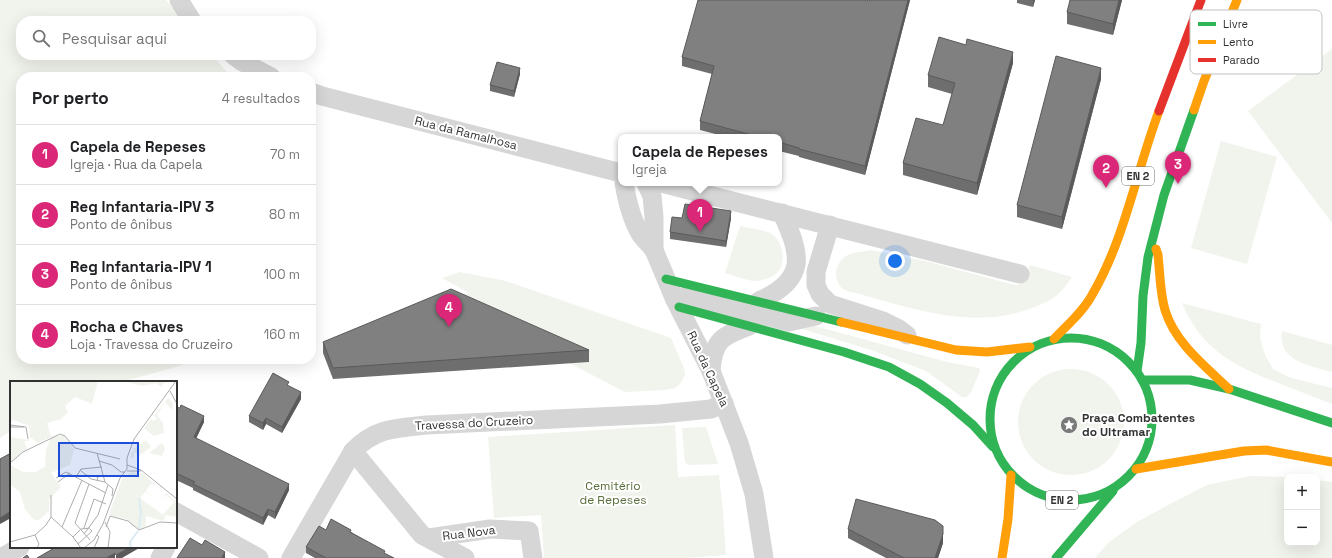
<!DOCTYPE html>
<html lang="pt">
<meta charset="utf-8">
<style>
:root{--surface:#fff;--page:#f2f2f2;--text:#202124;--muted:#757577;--line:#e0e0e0;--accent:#db2777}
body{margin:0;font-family:"Space Grotesk",sans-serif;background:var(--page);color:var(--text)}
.controls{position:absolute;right:12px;bottom:12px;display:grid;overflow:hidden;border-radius:8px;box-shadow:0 4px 16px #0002}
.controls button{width:36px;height:36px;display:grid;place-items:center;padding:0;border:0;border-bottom:1px solid var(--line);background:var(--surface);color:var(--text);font:20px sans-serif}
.you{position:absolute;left:895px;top:261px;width:14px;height:14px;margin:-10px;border:3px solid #fff;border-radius:50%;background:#1a73e8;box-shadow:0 0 0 6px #1a73e833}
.badge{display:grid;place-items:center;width:26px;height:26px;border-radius:50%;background:var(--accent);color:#fff;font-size:13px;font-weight:700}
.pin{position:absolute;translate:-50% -33px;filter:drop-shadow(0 1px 2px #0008)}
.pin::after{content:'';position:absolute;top:21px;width:14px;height:12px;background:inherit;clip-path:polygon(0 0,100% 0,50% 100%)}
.popup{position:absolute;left:618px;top:134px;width:164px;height:52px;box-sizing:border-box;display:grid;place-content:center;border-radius:8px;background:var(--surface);filter:drop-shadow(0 1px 3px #0005);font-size:13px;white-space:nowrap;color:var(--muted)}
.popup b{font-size:15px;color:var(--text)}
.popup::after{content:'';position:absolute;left:50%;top:100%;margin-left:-8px;border:8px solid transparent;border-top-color:var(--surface)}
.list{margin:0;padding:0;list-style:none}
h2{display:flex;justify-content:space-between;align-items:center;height:52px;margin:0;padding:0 16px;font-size:17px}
h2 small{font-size:13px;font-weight:400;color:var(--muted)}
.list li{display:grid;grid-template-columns:26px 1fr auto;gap:12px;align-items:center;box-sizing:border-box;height:60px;padding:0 16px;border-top:1px solid var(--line)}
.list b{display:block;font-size:15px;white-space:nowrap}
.list p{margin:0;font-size:13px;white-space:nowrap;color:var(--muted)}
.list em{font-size:13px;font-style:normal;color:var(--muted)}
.icon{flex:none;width:22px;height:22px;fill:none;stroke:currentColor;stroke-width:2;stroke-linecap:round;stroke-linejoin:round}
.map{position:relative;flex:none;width:1332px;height:558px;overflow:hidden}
.search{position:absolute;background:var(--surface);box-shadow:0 4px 16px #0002;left:16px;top:16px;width:300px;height:44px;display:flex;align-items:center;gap:10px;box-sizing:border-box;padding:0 14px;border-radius:16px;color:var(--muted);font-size:15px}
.panel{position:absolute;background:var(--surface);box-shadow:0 4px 16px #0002;left:16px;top:72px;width:300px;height:292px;border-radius:16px}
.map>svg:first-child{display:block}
</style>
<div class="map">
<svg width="1332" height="558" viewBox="0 0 1332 558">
<rect width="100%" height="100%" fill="#fff"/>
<g fill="#f1f4ec">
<path d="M0 0H166L183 21H21V55H212L231 77H21V359H184L183 365 121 382H11V431L0 438Z"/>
<path d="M1332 49V223L1248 111Z"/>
<path d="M1221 141 1277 157 1247 264 1191 248Z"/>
<path d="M740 226C748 228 765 230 772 234 783 242 787 262 777 273 772 278 764 280 757 281 749 282 733 275 725 273Z"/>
<path d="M870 250 925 261 1015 285C1026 285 1027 274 1030 265L1072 277C1059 297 1051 301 1029 309 971 330 912 308 855 293 851 292 846 291 843 289 832 280 835 263 846 256 852 252 863 252 870 250Z"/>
<path d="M460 272 506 281 671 338 684 368 685 375 680 384 675 388 665 390 625 392 569 363 588 362 451 300 469 293 442 278Z"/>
<path d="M1182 303 1261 324 1260 338 1265 355 1273 369 1291 378 1332 388V404C1314 397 1296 390 1278 383 1234 366 1201 349 1182 303Z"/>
<path d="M815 326 947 362 979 368 980 371 971 392 967 397H962L926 371 874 351 802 329Z"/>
<path d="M1282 331 1332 345V372C1310 366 1277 361 1282 331Z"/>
<circle cx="1071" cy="422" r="53"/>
<path d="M675 425 678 477 719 475 723 512 726 555 685 558H544L541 515 494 518 488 437Z"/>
<path d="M706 427 718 464 688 465 685 462 682 428Z"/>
<path d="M1250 476 1287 477V543H1317V480L1332 482V558H1095L1109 542 1137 522 1170 504 1207 485Z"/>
</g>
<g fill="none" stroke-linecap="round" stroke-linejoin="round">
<g stroke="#d6d6d6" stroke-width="19">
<path d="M179 0 192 21"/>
<path d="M233 55 241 61 271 77"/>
<path d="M311 92 322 96 621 173"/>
<path d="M624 183C627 201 631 219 641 235 645 240 650 245 654 250"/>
<path d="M646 183 652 196 654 217V250L675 300 711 371 739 443 754 494 764 558"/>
<path d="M661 183 1020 274"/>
<path d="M830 225 816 272V285L820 294 830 304 883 321 899 329 907 335"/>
<path d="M675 300 686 296 789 322 816 316"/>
<path d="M759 301C808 279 801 255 782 213"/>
<path d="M711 371C713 340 722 336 749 326"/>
<path d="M353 451 422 535 465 558"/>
<path d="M176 512 259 558"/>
<path d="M429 538 490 529 529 531 533 558"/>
<path d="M1 558 20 547"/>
<path d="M160 558 166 547"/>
<path d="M291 558 353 451C375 428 396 428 427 425L660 414 711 409 724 403"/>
</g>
<g stroke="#30b455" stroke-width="9">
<path d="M666 279 841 322"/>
<path d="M679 307 844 352 889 367 920 384 947 403 973 425 993 447"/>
<circle cx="1071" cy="419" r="81"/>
<path d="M1137 371 1141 343 1143 296 1148 257 1164 195 1194 110"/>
<path d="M1142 380H1190L1229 389 1332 423"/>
<path d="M1056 558 1113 491"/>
</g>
<g stroke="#ff9f0a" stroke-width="9">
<path d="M1194 110 1204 81 1237 0"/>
<path d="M1156 249 1158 255C1160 273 1160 293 1165 310 1175 343 1205 366 1229 389"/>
<path d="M841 322 956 350 987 352 1030 347"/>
<path d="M1054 339C1067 325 1083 312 1092 295 1125 239 1136 172 1159 111"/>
<path d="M1136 469 1244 451 1266 450 1332 462"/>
<path d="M1002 558 1008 519 1011 475"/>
</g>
<path stroke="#e5322d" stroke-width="9" d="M1159 111 1201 0"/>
</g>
<g fill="#6e6e6e">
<path d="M870 0H910L865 175 799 157V156L779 151V137H727L700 130V121L712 74 682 66V57L869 1Z"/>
<path d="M1017 0H1035L1033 7 1017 3Z"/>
<path d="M1122 0 1113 35 1067 24V12Z"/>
<path d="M1013 63 977 195 903 175V163L943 125 952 94 928 87V75Z"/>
<path d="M520 74 514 97 490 91V85Z"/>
<path d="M1101 79 1062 229 1017 217V205Z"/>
<path d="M682 218H731L726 247 670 239V232Z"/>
<path d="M323 342 589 350V362L333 379 323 353Z"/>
<path d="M289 386 301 399 282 433 266 424 263 430 249 422V416Z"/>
<path d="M176 407 204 422 196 438 289 490 275 519 268 515 263 525 193 490V488L176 480Z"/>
<path d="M848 529 943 543 938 558H886L848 538Z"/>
<path d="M326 530 351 532 385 554 394 558H315L306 553V547Z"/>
</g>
<g fill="#5a5a5a">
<path d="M908 0H910L865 175V166Z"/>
<path d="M1033 0H1035L1033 7Z"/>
<path d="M1119 0H1122L1113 35V24Z"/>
<path d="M1013 52V63L977 195V183Z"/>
<path d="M520 68V74L514 97V91Z"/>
<path d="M1101 68V79L1062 229V217Z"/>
<path d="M731 211V218L726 247V241Z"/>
<path d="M301 392V399L282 433V427Z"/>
<path d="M204 416V422L194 443V437Z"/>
<path d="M266 418V424L263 430V423Z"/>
<path d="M289 484V490L275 519V512Z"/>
<path d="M268 509V515L263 525V518Z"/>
<path d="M11 511V518L0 524V518Z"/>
<path d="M943 526V543L938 558H935Z"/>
<path d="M130 547H141L122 558H116V555Z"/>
<path d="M225 552V558H222V557Z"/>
<path d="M115 553V558H106Z"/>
</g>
<g fill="#808080" stroke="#5a5a5a">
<path d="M698 0H866L869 1 870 0H908L865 166 799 149V148L779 142V137H759L700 121 714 66 682 57Z"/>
<path d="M1070 0H1119L1113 24 1067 12Z"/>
<path d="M939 37 966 45 967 39 1013 52 977 183 903 163 916 118 943 125 955 83 928 75Z"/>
<path d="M1056 56 1101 68 1062 217 1017 205Z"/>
<path d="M497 62 520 68 514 91 490 85Z"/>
<path d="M685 204 731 211 726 241 670 232 672 217 682 218Z"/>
<path d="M451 289 589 350 333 368 323 342Z"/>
<path d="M273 373 289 382 287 385 301 392 282 427 266 418 263 423 249 416Z"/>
<path d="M181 405 204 416 194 437 289 484 275 512 268 509 263 518 193 484 195 482 176 473V407L180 408Z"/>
<path d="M11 453V511L0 518V459Z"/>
<path d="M856 499 935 520 943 526V534L935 558H904L848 529Z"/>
<path d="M331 519 351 530 350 532 385 551 384 553 394 558H326L306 547 319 526 326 530Z"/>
<path d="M190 538 202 545 205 540 225 552 222 557 224 558H177Z"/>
<path d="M56 547H130L116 555 115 553 106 558H37Z"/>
<path d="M27 555 29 558H23Z"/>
</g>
<defs>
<symbol id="sight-disc" viewBox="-11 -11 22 22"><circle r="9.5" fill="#7a7a7a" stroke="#fff"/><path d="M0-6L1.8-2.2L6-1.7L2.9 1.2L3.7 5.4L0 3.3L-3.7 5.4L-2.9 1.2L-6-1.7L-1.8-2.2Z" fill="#fff"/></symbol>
</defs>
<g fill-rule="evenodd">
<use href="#sight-disc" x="1059" y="415" width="20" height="20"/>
</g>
<g text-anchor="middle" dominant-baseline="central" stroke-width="4" stroke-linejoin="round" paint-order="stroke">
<g fill="#fff" stroke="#707070" stroke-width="1">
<rect x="1122" y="167" width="32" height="18" rx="3"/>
<rect x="1046" y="491" width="32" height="18" rx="3"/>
</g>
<g font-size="11" font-weight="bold" fill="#323232">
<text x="1138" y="176">EN 2</text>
<text x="1062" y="500">EN 2</text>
</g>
<g font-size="12" fill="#323232" stroke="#fff">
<text transform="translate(466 133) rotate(14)">Rua da Ramalhosa</text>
<text transform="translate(708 369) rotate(65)">Rua da Capela</text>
<text transform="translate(474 423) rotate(-3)">Travessa do Cruzeiro</text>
<text transform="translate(469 533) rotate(-7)">Rua Nova</text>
</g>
<g font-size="12" font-weight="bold" fill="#323232" stroke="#fff" text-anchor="start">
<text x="1082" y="418">Praça Combatentes<tspan x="1082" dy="14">do Ultramar</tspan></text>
</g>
<g font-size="12" fill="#5a6f3d" stroke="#fff">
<text x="613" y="486">Cemitério<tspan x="613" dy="14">de Repeses</tspan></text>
</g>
</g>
<g transform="translate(10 381)">
<rect width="167" height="167" fill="#fff"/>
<path d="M0 0H88L82 23 65 16 55 25 58 31 51 38 37 42 41 56 54 54 64 68 60 84 41 92 51 106 39 118V130L29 139H24L15 128 10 111 0 103V84L13 91H26L35 86 36 69 41 56 28 62 20 56 19 45 1 38 3 41H0ZM113 0H156L151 6 146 2 133 5ZM159 17 163 23 162 29 155 21 147 34 153 42 154 52 144 55 134 47 141 38 144 40 147 37 144 35 157 18ZM0 56 20 59 14 61 17 68 0 81ZM136 59 141 66 129 75 125 71 123 77H120L122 70 125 71 123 68ZM152 62 155 67 152 75 139 72ZM121 91 132 92 152 109 142 102 136 109 149 121 136 110 130 117 153 134 164 121 156 114 150 119 156 112 167 122V136L155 134 154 140 136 135V145L129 149 116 138 99 134 112 98Z" fill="#f1f4ec"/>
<path fill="none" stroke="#dbecf3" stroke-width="2" d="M129 148 131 131 129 117M121 167 120 161 128 150"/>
<path fill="none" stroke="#adadad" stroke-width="1" d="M160 10 167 23M0 44 16 46M0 46H14M16 46 18 58M87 72 95 101 103 108 102 115M89 80 102 84 111 91H115M0 82 13 71 50 53 55 55 65 67 110 78M117 84 131 89 167 118M70 89 81 98 95 101M117 90H131M75 94 88 96 87 100M66 96 71 88 92 86M46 97 56 91 96 112M48 101 60 92M79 103 65 142 80 159M41 136 63 156 71 167M95 141 100 151 98 167M52 146 72 99M96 146 100 135 118 140 129 149 150 141 167 142M74 147 84 118 96 123M74 153 88 134 98 104M25 154 29 163 27 167M63 156 71 148 80 147M0 161 25 154 36 144 41 136V114M68 163 82 150 80 148M74 167 84 159 93 143 110 97 117 88V77L124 58 166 0M84 167 89 156 87 154"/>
<path fill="#1d4ed8" fill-opacity="0.15" stroke="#1d4ed8" stroke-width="2" d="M49 62H128V95H49Z"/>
<rect width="167" height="167" fill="none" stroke="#323232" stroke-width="2"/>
</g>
<rect x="1190" y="10" width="132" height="64" rx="6" fill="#fff" stroke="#c2c2c2" stroke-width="1"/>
<rect x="1198" y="22" width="18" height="4" fill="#30b455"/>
<rect x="1198" y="40" width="18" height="4" fill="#ff9f0a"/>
<rect x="1198" y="58" width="18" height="4" fill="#e5322d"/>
<g font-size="11" fill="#323232">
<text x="1223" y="28">Livre</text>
<text x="1223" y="46">Lento</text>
<text x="1223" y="64">Parado</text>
</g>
</svg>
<div class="controls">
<button>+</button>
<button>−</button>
</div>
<div class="you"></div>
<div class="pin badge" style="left:700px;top:232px">1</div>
<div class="popup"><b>Capela de Repeses</b>Igreja</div>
<div class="pin badge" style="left:1106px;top:188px">2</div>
<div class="pin badge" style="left:1178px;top:184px">3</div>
<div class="pin badge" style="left:449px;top:327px">4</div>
<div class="search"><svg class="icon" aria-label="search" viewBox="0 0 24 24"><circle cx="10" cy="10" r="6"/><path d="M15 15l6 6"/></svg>Pesquisar aqui</div>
<section class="panel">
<h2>Por perto<small>4 resultados</small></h2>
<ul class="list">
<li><span class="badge">1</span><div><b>Capela de Repeses</b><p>Igreja · Rua da Capela</p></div><em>70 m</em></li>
<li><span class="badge">2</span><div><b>Reg Infantaria-IPV 3</b><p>Ponto de ônibus</p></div><em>80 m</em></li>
<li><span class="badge">3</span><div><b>Reg Infantaria-IPV 1</b><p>Ponto de ônibus</p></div><em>100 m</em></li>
<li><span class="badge">4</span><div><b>Rocha e Chaves</b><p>Loja · Travessa do Cruzeiro</p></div><em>160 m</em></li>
</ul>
</section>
</div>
